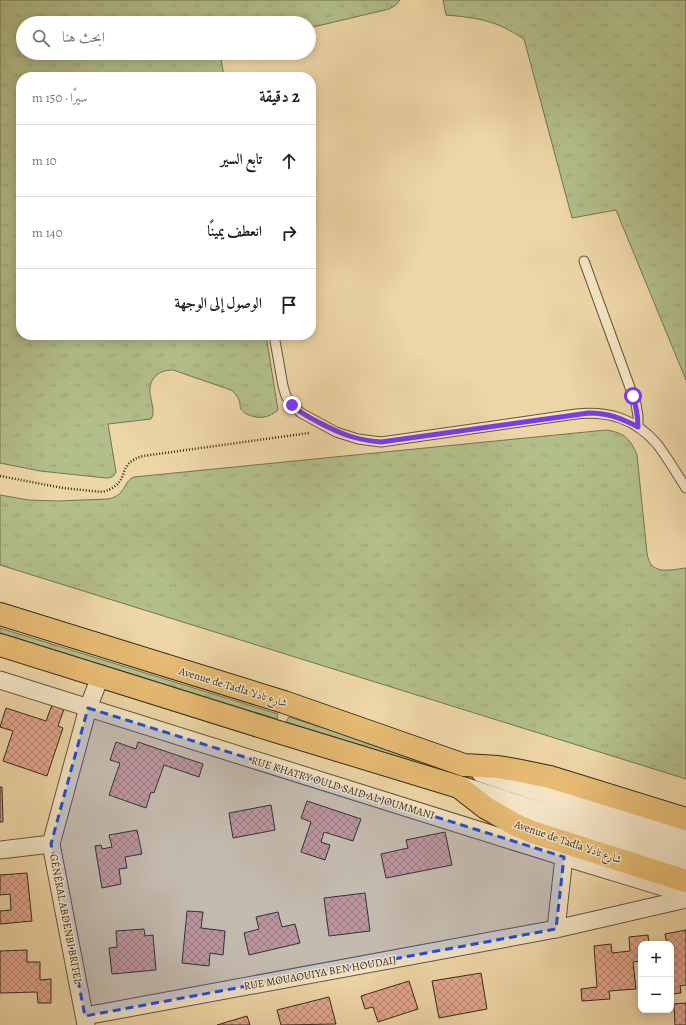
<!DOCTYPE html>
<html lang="ar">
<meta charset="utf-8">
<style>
:root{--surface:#fff;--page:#f6f6f6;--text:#222;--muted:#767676;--line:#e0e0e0}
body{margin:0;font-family:Alegreya,Amiri,serif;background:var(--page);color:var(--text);direction:rtl}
.controls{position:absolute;right:12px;bottom:12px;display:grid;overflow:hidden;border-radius:8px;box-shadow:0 2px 10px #0003}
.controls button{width:36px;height:36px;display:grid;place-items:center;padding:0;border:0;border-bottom:1px solid var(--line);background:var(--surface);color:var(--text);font:20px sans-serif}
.stop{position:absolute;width:12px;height:12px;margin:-9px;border:3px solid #7c3aed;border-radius:50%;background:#fff}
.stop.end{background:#7c3aed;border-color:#fff;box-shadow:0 1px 4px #0008}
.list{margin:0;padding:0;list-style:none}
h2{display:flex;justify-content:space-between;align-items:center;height:52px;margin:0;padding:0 16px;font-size:17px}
h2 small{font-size:13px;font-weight:400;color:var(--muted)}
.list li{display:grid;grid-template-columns:26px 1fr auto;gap:12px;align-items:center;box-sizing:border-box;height:72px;padding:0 16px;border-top:1px solid var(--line)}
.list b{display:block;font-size:15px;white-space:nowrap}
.list em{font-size:13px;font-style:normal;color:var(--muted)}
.icon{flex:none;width:22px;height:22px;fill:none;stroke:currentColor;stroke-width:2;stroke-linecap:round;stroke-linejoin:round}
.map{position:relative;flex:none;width:686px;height:1025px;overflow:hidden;direction:ltr}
.search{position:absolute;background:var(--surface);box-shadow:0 2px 10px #0003;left:16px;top:16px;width:300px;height:44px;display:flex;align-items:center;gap:10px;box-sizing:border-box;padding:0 14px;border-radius:22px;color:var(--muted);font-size:15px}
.panel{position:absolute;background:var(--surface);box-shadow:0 2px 10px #0003;left:16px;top:72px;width:300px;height:268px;border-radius:16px;direction:rtl}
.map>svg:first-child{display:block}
</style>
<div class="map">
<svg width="686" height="1025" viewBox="0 0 686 1025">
<defs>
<pattern id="grass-tufts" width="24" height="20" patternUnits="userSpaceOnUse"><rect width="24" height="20" fill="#b3bf8a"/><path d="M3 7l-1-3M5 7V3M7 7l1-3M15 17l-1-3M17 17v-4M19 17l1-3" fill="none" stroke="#9aa477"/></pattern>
<pattern id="building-cross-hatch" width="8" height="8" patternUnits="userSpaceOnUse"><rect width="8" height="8" fill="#e3a68e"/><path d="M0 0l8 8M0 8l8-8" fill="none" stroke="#b98773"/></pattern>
</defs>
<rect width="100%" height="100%" fill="#eed6a6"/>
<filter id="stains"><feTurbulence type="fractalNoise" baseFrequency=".005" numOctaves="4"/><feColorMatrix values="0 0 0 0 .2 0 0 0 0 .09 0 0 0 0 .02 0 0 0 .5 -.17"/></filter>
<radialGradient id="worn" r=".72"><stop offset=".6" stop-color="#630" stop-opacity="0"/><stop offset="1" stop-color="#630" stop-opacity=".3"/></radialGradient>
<g fill="url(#grass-tufts)" stroke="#737454">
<path d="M0 0H400L396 5 389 9 309 28V23H23V53H220L224 77H21V335H266L278 410C270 417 260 420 249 415 246 414 243 412 241 409 240 408 240 405 240 403 238 397 236 394 231 390L173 370C165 370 158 372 153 379 144 393 158 408 151 419L108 424 116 472C114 477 111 478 106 478L40 471 0 463Z"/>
<path d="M443 0H686V380L616 210 572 218 524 39C495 20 479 18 446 15Z"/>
<path d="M606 430C623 432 631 439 637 455L647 553C650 576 669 570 686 568V779L0 565V495L29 500 58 501 108 499C127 495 122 482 134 477Z"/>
<path d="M0 628 278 714 277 719 0 633Z"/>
<path d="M289 717 395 750 496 789 393 755 286 722Z"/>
</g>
<g fill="url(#building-cross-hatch)" stroke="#332a1f">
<path d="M52 705 64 709 58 726 63 728 47 776 3 761 13 731 0 727 6 708 46 721Z"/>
<path d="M116 742 136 749 138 742 203 764 199 777 164 765 154 793 151 792 146 808 109 795 120 763 110 760Z"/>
<path d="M0 787H2L3 822H0Z"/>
<path d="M307 801 361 819 353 841 324 832 321 842 330 845 325 860 301 852 311 822 301 818Z"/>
<path d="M271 805 275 830 233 838 229 813Z"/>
<path d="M137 830 142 854 125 857 127 868 119 869 121 884 102 888 95 846 101 845 102 849 112 847 109 835Z"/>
<path d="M445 832 452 865 386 878 381 854 408 848 406 840Z"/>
<path d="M27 873 32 921 0 924V911L11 910 10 894 0 895V875Z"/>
<path d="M365 893 370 931 329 936 324 898Z"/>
<path d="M187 911 203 912 201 928 225 931 223 955 210 953 209 966 182 963Z"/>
<path d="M278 912 282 927 295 924 300 943 249 955 244 933 259 929 256 917Z"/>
<path d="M144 929 145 936 153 935 156 970 112 974 109 948 117 947 116 931Z"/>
<path d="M686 930V985L680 986 681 993 671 994V944H667L665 934Z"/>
<path d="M648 935 649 944H641V961L633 962 636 989 609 991 610 999 582 1001 581 989 597 987 594 946 611 944 612 953 630 951 629 937Z"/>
<path d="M27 950V962H40V980L51 979V1003H38L37 992 0 993V951Z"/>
<path d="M481 973 487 1009 439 1018 432 981Z"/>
<path d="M409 981 418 1009 378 1022 373 1007 365 1009 361 996Z"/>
<path d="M329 997 336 1024 281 1025 277 1010Z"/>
<path d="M686 1003V1025H675L674 1004Z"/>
<path d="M247 1016 250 1025H217Z"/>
</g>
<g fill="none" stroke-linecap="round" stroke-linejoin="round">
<defs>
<g id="service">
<path d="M584 261 636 404 638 416V427"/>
<path d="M274 335 283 386 286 396 292 405 301 413 336 432 358 439 381 442 576 414C608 411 635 418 657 444 667 457 677 474 686 488"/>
</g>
<g id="minor">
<path d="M0 680 564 857 686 894"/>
<path d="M0 850 51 844"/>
<path d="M556 929 564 857"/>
<path d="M85 1016 556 929 686 899"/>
<path d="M86 1025 51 844 88 708 100 677"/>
</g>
<g id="secondary">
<path d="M482 771 686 839"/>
<path d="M462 788 686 860"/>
</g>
<g id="primary">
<path d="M0 614 284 702 464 765 498 767 516 770 550 777 686 819"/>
<path d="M0 645 275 731 459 787 486 808 516 825 532 832 686 881"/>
</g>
</defs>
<use href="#service" stroke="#625541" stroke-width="11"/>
<use href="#minor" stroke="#625541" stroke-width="19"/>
<use href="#secondary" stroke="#332a1f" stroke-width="24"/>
<use href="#primary" stroke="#332a1f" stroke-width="24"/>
<path stroke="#332a1f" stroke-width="2.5" stroke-dasharray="1 2" stroke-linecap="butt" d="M0 476 63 488 102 492C113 489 119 485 123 475 124 472 125 468 127 466 131 460 137 458 143 456L309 433"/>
<use href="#service" stroke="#f4e4c5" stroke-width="9"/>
<use href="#minor" stroke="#f4e4c5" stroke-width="17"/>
<use href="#secondary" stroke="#f4e4c5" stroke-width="22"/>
<use href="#primary" stroke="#e7bb73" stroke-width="22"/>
</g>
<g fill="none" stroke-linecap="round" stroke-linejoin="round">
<path stroke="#7c3aed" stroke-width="5" d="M292 405C300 413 309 417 318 422 341 434 356 440 381 442L589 413C608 413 621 418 638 427 638 416 636 406 633 396"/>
</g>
<path fill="#1d4ed8" fill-opacity="0.2" stroke="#1d4ed8" stroke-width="3" stroke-dasharray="8 5" stroke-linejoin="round" d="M88 708 564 857 556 929 85 1016 51 844Z"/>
<g text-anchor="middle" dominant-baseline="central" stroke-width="3" stroke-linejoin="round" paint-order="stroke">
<g font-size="11" fill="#332a1f" stroke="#f4e4c5">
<text transform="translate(233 687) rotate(17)">Avenue de Tadla شارع تادلا</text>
<text transform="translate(343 788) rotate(17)">RUE KHATRY OULD SAID AL JOUMMANI</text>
<text transform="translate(568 842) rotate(19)">Avenue de Tadla شارع تادلا</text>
<text transform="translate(66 919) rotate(79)">GÉNÉRAL ABDENBI BRITEL</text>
<text transform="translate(320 973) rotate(-10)">RUE MOUAOUIYA BEN HOUDAIJ</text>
</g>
</g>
<rect width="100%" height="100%" filter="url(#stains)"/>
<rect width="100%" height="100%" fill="url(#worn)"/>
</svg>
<div class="controls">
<button>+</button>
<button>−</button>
</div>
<div class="stop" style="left:633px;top:396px"></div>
<div class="stop end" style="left:292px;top:405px"></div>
<div class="search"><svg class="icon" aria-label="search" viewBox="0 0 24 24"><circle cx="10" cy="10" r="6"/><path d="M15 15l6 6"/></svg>ابحث هنا</div>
<section class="panel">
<h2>2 دقيقة<small>سيرًا · 150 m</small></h2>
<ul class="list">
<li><svg class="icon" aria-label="ahead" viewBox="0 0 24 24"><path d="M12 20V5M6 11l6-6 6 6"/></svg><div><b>تابع السير</b></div><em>10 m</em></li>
<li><svg class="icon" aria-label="right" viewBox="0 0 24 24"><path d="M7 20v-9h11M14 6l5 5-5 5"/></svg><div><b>انعطف يمينًا</b></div><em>140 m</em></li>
<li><svg class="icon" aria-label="arrive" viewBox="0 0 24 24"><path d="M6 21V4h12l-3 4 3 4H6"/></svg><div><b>الوصول إلى الوجهة</b></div></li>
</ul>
</section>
</div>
